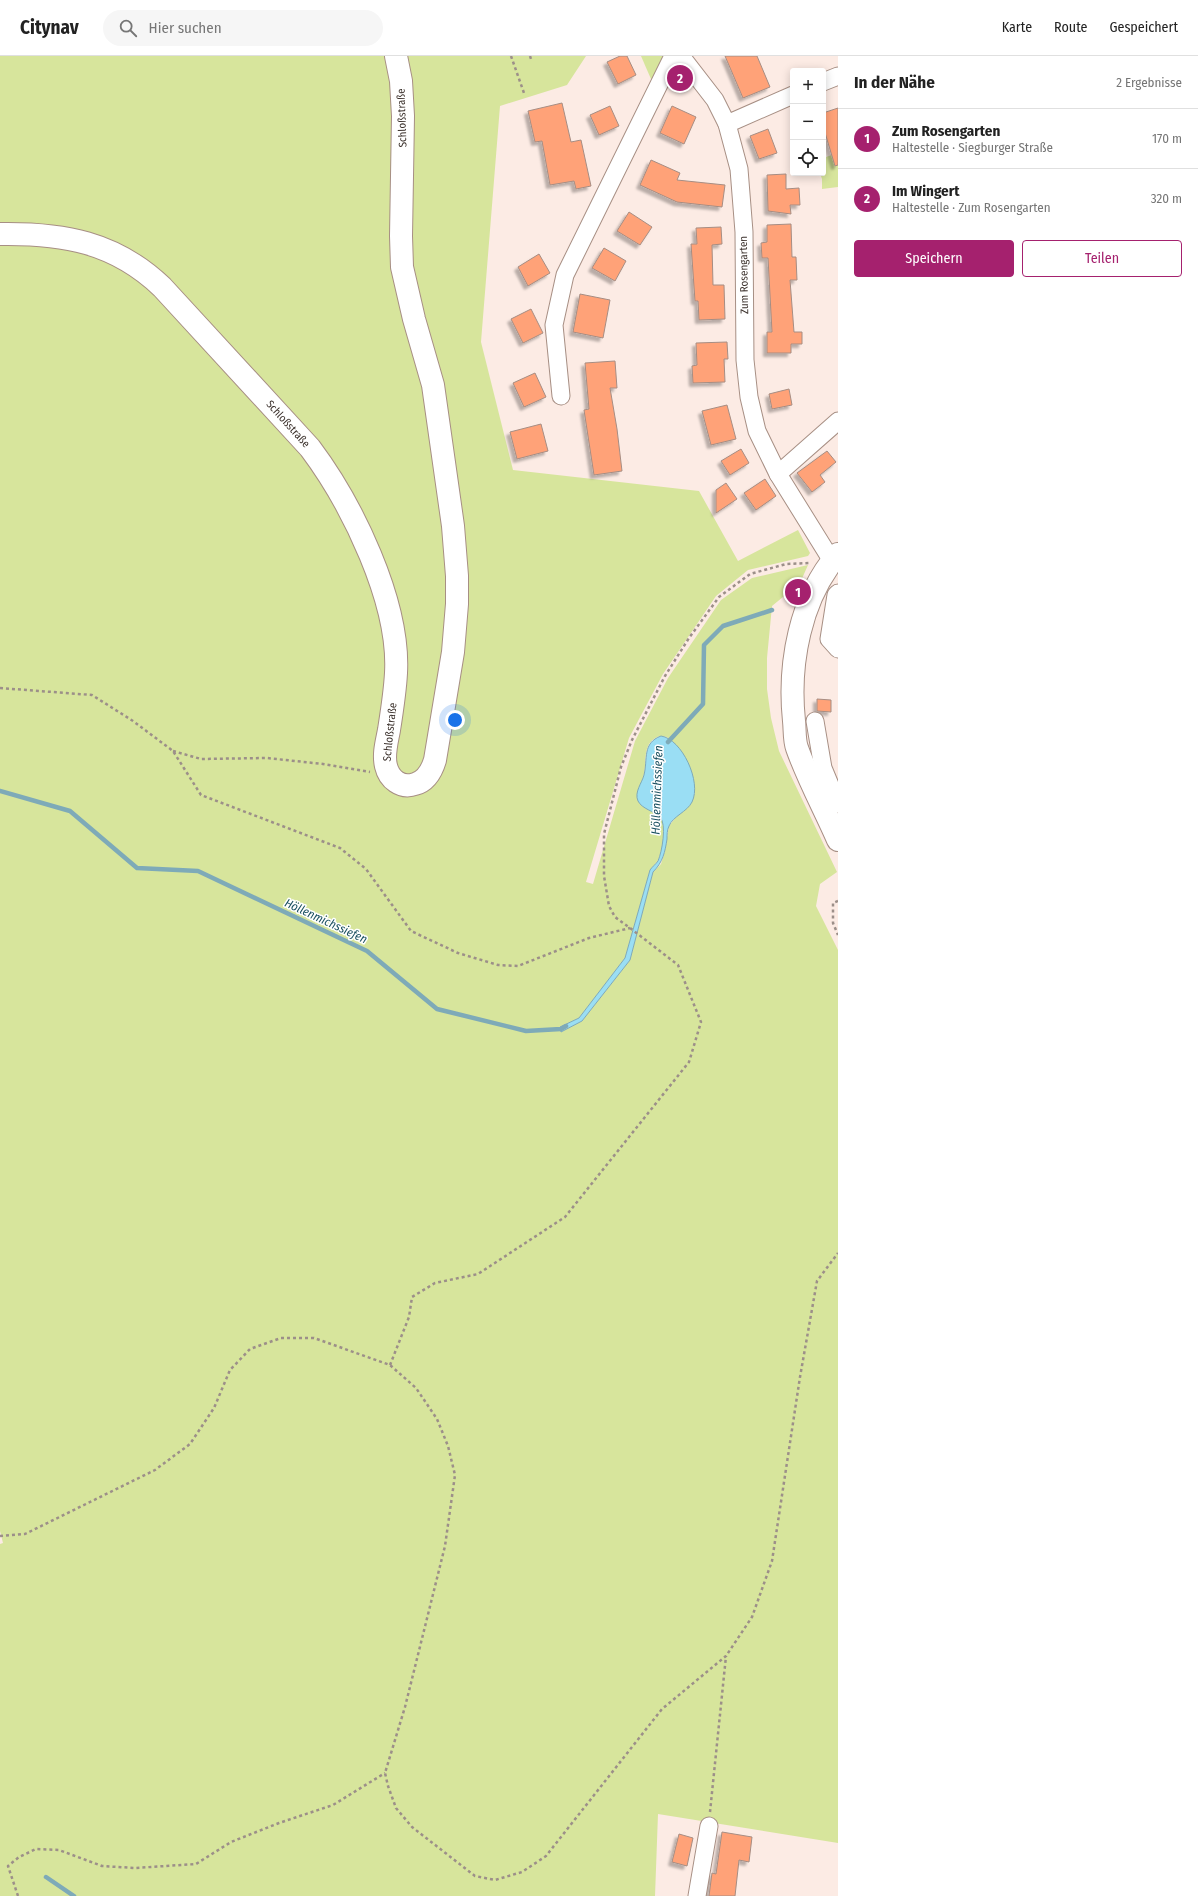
<!DOCTYPE html>
<html lang="de">
<meta charset="utf-8">
<style>
:root{--surface:#fff;--page:#f6f6f6;--text:#222;--muted:#767676;--line:#e0e0e0;--accent:#a5216e}
body{margin:0;font-family:"Fira Sans Condensed",sans-serif;background:var(--page);color:var(--text)}
.controls{position:absolute;right:12px;top:12px;display:grid;overflow:hidden;border-radius:4px;box-shadow:0 2px 10px #0003}
.controls button{width:36px;height:36px;display:grid;place-items:center;padding:0;border:0;border-bottom:1px solid var(--line);background:var(--surface);color:var(--text);font:20px sans-serif}
.you{position:absolute;left:455px;top:664px;width:14px;height:14px;margin:-10px;border:3px solid #fff;border-radius:50%;background:#1a73e8;box-shadow:0 0 0 6px #1a73e833}
.badge{display:grid;place-items:center;width:26px;height:26px;border-radius:50%;background:var(--accent);color:#fff;font-size:13px;font-weight:700}
.pin{position:absolute;translate:-50% -50%;border:2px solid #fff;box-shadow:0 1px 4px #0006}
.list{margin:0;padding:0;list-style:none}
h2{display:flex;justify-content:space-between;align-items:center;height:52px;margin:0;padding:0 16px;font-size:17px}
h2 small{font-size:13px;font-weight:400;color:var(--muted)}
.list li{display:grid;grid-template-columns:26px 1fr auto;gap:12px;align-items:center;box-sizing:border-box;height:60px;padding:0 16px;border-top:1px solid var(--line)}
.list b{display:block;font-size:15px;white-space:nowrap}
.list p{margin:0;font-size:13px;white-space:nowrap;color:var(--muted)}
.list em{font-size:13px;font-style:normal;color:var(--muted)}
.actions{display:flex;gap:8px;padding:12px 16px}
.actions a{flex:1;padding:9px 0;border:1px solid var(--accent);border-radius:4px;text-align:center;font-size:14px;color:var(--accent)}
.actions .main{background:var(--accent);color:#fff}
.icon{flex:none;width:22px;height:22px;fill:none;stroke:currentColor;stroke-width:2;stroke-linecap:round;stroke-linejoin:round}
.map{position:relative;flex:none;width:838px;height:1840px;overflow:hidden}
header{display:flex;align-items:center;gap:24px;box-sizing:border-box;height:56px;padding:0 20px;background:var(--surface);border-bottom:1px solid var(--line)}
header strong{font-size:19px}
nav{display:flex;gap:22px;margin-inline-start:auto;font-size:14px}
.search{width:280px;height:36px;background:var(--page);display:flex;align-items:center;gap:10px;box-sizing:border-box;padding:0 14px;border-radius:22px;color:var(--muted);font-size:15px}
main{display:flex}
aside{flex:1;background:var(--surface)}
.map>svg:first-child{display:block}
</style>
<header>
<strong>Citynav</strong>
<div class="search"><svg class="icon" aria-label="search" viewBox="0 0 24 24"><circle cx="10" cy="10" r="6"/><path d="M15 15l6 6"/></svg>Hier suchen</div>
<nav><a>Karte</a><a>Route</a><a>Gespeichert</a></nav>
</header>
<main>
<div class="map">
<svg width="838" height="1840" viewBox="0 0 838 1840">
<defs>
<filter id="shadow"><feDropShadow dx="-3.5" dy="3.5" stdDeviation="1" flood-color="#0004"/></filter>
</defs>
<rect width="100%" height="100%" fill="#fcebe4"/>
<g fill="#d7e59c" fill-rule="evenodd">
<path d="M0 0H586L567 29 500 50 481 286 513 414 699 435 738 505 798 474 810 497 808 500 748 514 716 540 663 618 629 682 586 826 593 828 635 685 668 622 721 544 752 522 808 509 800 527 772 550 767 602V633L771 662 779 695 837 816 820 828 816 850 838 894V1787L658 1758 655 1840H0V1488L3 1487 0 1475ZM660 680 667 681C685 703 691 707 695 737L669 770 664 798 661 808 653 816 630 904 582 965 561 976 560 971 579 962 625 902 650 814C652 811 656 808 658 804 662 797 667 769 661 762 655 753 643 753 637 743 639 735 642 727 644 718 647 703 642 686 660 680Z"/>
<path d="M641 0H667L654 30Z"/>
<path d="M838 97V131L822 133V123L820 117H823V102Z"/>
</g>
<path fill="#9adef4" stroke="#7eaab8" d="M661 680C682 683 702 726 692 746 687 756 673 760 669 770 667 774 667 779 667 783 665 796 663 806 653 816L630 904 582 965 561 976 560 971 579 962 625 902 650 814C652 811 656 808 658 805 662 796 667 768 660 761 654 755 642 753 638 745 634 736 642 727 644 719 648 703 642 687 661 680Z"/>
<g fill="none" stroke-linecap="round" stroke-linejoin="round">
<g stroke="#7eaab8" stroke-width="4.5">
<path d="M668 686 703 648 704 589 723 570 772 554"/>
<path d="M0 735 70 755 137 812 198 815 367 895 437 953 526 975 561 973 566 970"/>
<path d="M46 1821 74 1840"/>
</g>
</g>
<g fill="#ffa278" stroke="#a68d83" filter="url(#shadow)">
<path d="M620 0H627L636 19 618 28 607 6Z"/>
<path d="M725 0H757L770 31 743 42Z"/>
<path d="M562 47 571 86 581 84 591 130 576 133 574 125 550 129 542 85 535 86 528 55Z"/>
<path d="M610 50 619 70 599 79 590 59Z"/>
<path d="M672 50 696 61 684 88 660 77Z"/>
<path d="M838 52V109L835 110 823 70V57Z"/>
<path d="M768 73 777 97 759 103 750 80Z"/>
<path d="M651 104 680 117 677 124 725 129 722 151 677 146 640 129Z"/>
<path d="M786 118V133L799 132 800 149H790L791 158 768 155 767 119Z"/>
<path d="M629 156 652 171 640 189 617 175Z"/>
<path d="M791 168 792 201H796L797 224H790L794 276H802V288H791V297H767V276H772L768 202H762L761 187 767 186V169Z"/>
<path d="M721 171 722 188 712 189 713 229H724L725 263 699 264 698 245H695L691 188H697L696 172Z"/>
<path d="M604 192 626 205 615 225 592 212Z"/>
<path d="M539 198 550 217 528 230 518 211Z"/>
<path d="M580 238 610 244 603 282 573 276Z"/>
<path d="M531 253 543 277 523 287 511 263Z"/>
<path d="M727 286 728 303H724L725 326 693 327 692 310 697 309 696 287Z"/>
<path d="M615 305 617 332H610L617 373 622 415 594 419 584 354 589 353 585 307Z"/>
<path d="M535 317 546 341 524 351 513 327Z"/>
<path d="M789 333 792 349 772 353 769 338Z"/>
<path d="M727 349 736 383 711 389 702 355Z"/>
<path d="M541 368 548 395 517 403 510 376Z"/>
<path d="M741 393 749 407 730 419 721 405Z"/>
<path d="M827 395 836 406 820 419 825 426 812 436 797 417Z"/>
<path d="M765 423 776 440 756 454 744 437Z"/>
<path d="M726 427 737 443 716 457V434Z"/>
<path d="M817 643 831 644V656L817 655Z"/>
<path d="M722 1776 752 1781 749 1806 739 1804 735 1840H709L712 1817 716 1818Z"/>
<path d="M679 1778 693 1782 687 1810 672 1806Z"/>
</g>
<g fill="none" stroke-linecap="round" stroke-linejoin="round">
<defs>
<g id="minor">
<path d="M681 0 715 44 727 68 739 113 744 176 745 304 749 341 757 375 778 418 832 505"/>
<path d="M823 26 838 20"/>
<path d="M727 68 793 39"/>
<path d="M561 340 554 269 565 219 673 0"/>
<path d="M778 418 838 365"/>
<path d="M838 537 836 539 829 583 838 593"/>
<path d="M815 665 823 712 838 748"/>
<path d="M697 1840 709 1770"/>
</g>
<g id="secondary">
<path d="M0 178C63 177 115 186 162 231L310 392C352 448 400 546 396 617 395 636 392 655 389 674 387 685 383 698 386 710 389 723 401 733 415 728 426 725 432 714 435 704L453 596 457 548V520L453 470 433 329 414 263 402 211 401 180 403 60 401 25 396 0"/>
<path d="M838 498C800 542 788 608 794 665 795 673 794 684 797 692 808 723 825 754 838 784"/>
</g>
</defs>
<use href="#minor" stroke="#a78f84" stroke-width="19"/>
<use href="#secondary" stroke="#a78f84" stroke-width="24"/>
<g stroke="#9c8f89" stroke-width="2.5" stroke-dasharray="3 3" stroke-linecap="butt">
<path d="M511 0 524 37"/>
<path d="M530 0 531 3"/>
<path d="M0 632 92 639 133 665 173 695 201 739 340 792 366 813 411 875 458 897 498 909 518 910 589 882 630 872"/>
<path d="M173 695 201 703 267 702 323 708 370 716"/>
<path d="M838 845 833 847V867L838 879"/>
<path d="M390 1309 409 1261 412 1241 435 1227 478 1218 565 1161 689 1006 701 966 678 909 630 872 615 861 609 850 604 820V778L621 711 632 684 665 620 689 582 719 541 750 518 786 508 811 507"/>
<path d="M0 1480 25 1478 155 1414 190 1388 214 1352 230 1314 250 1293 281 1282H314L390 1309 416 1332 437 1363 448 1390 455 1419 445 1490 405 1651 385 1717 388 1730 396 1752 412 1771 475 1820 495 1824 522 1816 546 1800 662 1653 726 1600 752 1561 772 1505 800 1321 817 1225 838 1197"/>
<path d="M710 1756 726 1600"/>
<path d="M18 1840 8 1810 19 1801 36 1793 59 1794 102 1810 135 1812 196 1808 231 1786 279 1767 333 1749 385 1717"/>
</g>
<use href="#minor" stroke="#fff" stroke-width="17"/>
<use href="#secondary" stroke="#fff" stroke-width="22"/>
</g>
<g text-anchor="middle" dominant-baseline="central" stroke-width="3" stroke-linejoin="round" paint-order="stroke">
<g font-size="11" fill="#3b312c" stroke="#fff">
<text transform="translate(402 62) rotate(-92)">Schloßstraße</text>
<text transform="translate(744 219) rotate(-91)">Zum Rosengarten</text>
<text transform="translate(288 368) rotate(48)">Schloßstraße</text>
<text transform="translate(390 676) rotate(-84)">Schloßstraße</text>
</g>
<g font-size="12" font-style="italic" fill="#1b5161" stroke="#fff">
<text transform="translate(657 734) rotate(-88)">Höllenmichssiefen</text>
<text transform="translate(326 865) rotate(25)">Höllenmichssiefen</text>
</g>
</g>
</svg>
<div class="controls">
<button>+</button>
<button>−</button>
<button><svg class="icon" aria-label="locate" viewBox="0 0 24 24"><circle cx="12" cy="12" r="6"/><path d="M12 2v4M12 18v4M2 12h4M18 12h4"/></svg></button>
</div>
<div class="you"></div>
<div class="pin badge" style="left:798px;top:536px">1</div>
<div class="pin badge" style="left:680px;top:22px">2</div>
</div>
<aside>
<h2>In der Nähe<small>2 Ergebnisse</small></h2>
<ul class="list">
<li><span class="badge">1</span><div><b>Zum Rosengarten</b><p>Haltestelle · Siegburger Straße</p></div><em>170 m</em></li>
<li><span class="badge">2</span><div><b>Im Wingert</b><p>Haltestelle · Zum Rosengarten</p></div><em>320 m</em></li>
</ul>
<div class="actions"><a class="main">Speichern</a><a>Teilen</a></div>
</aside>
</main>
